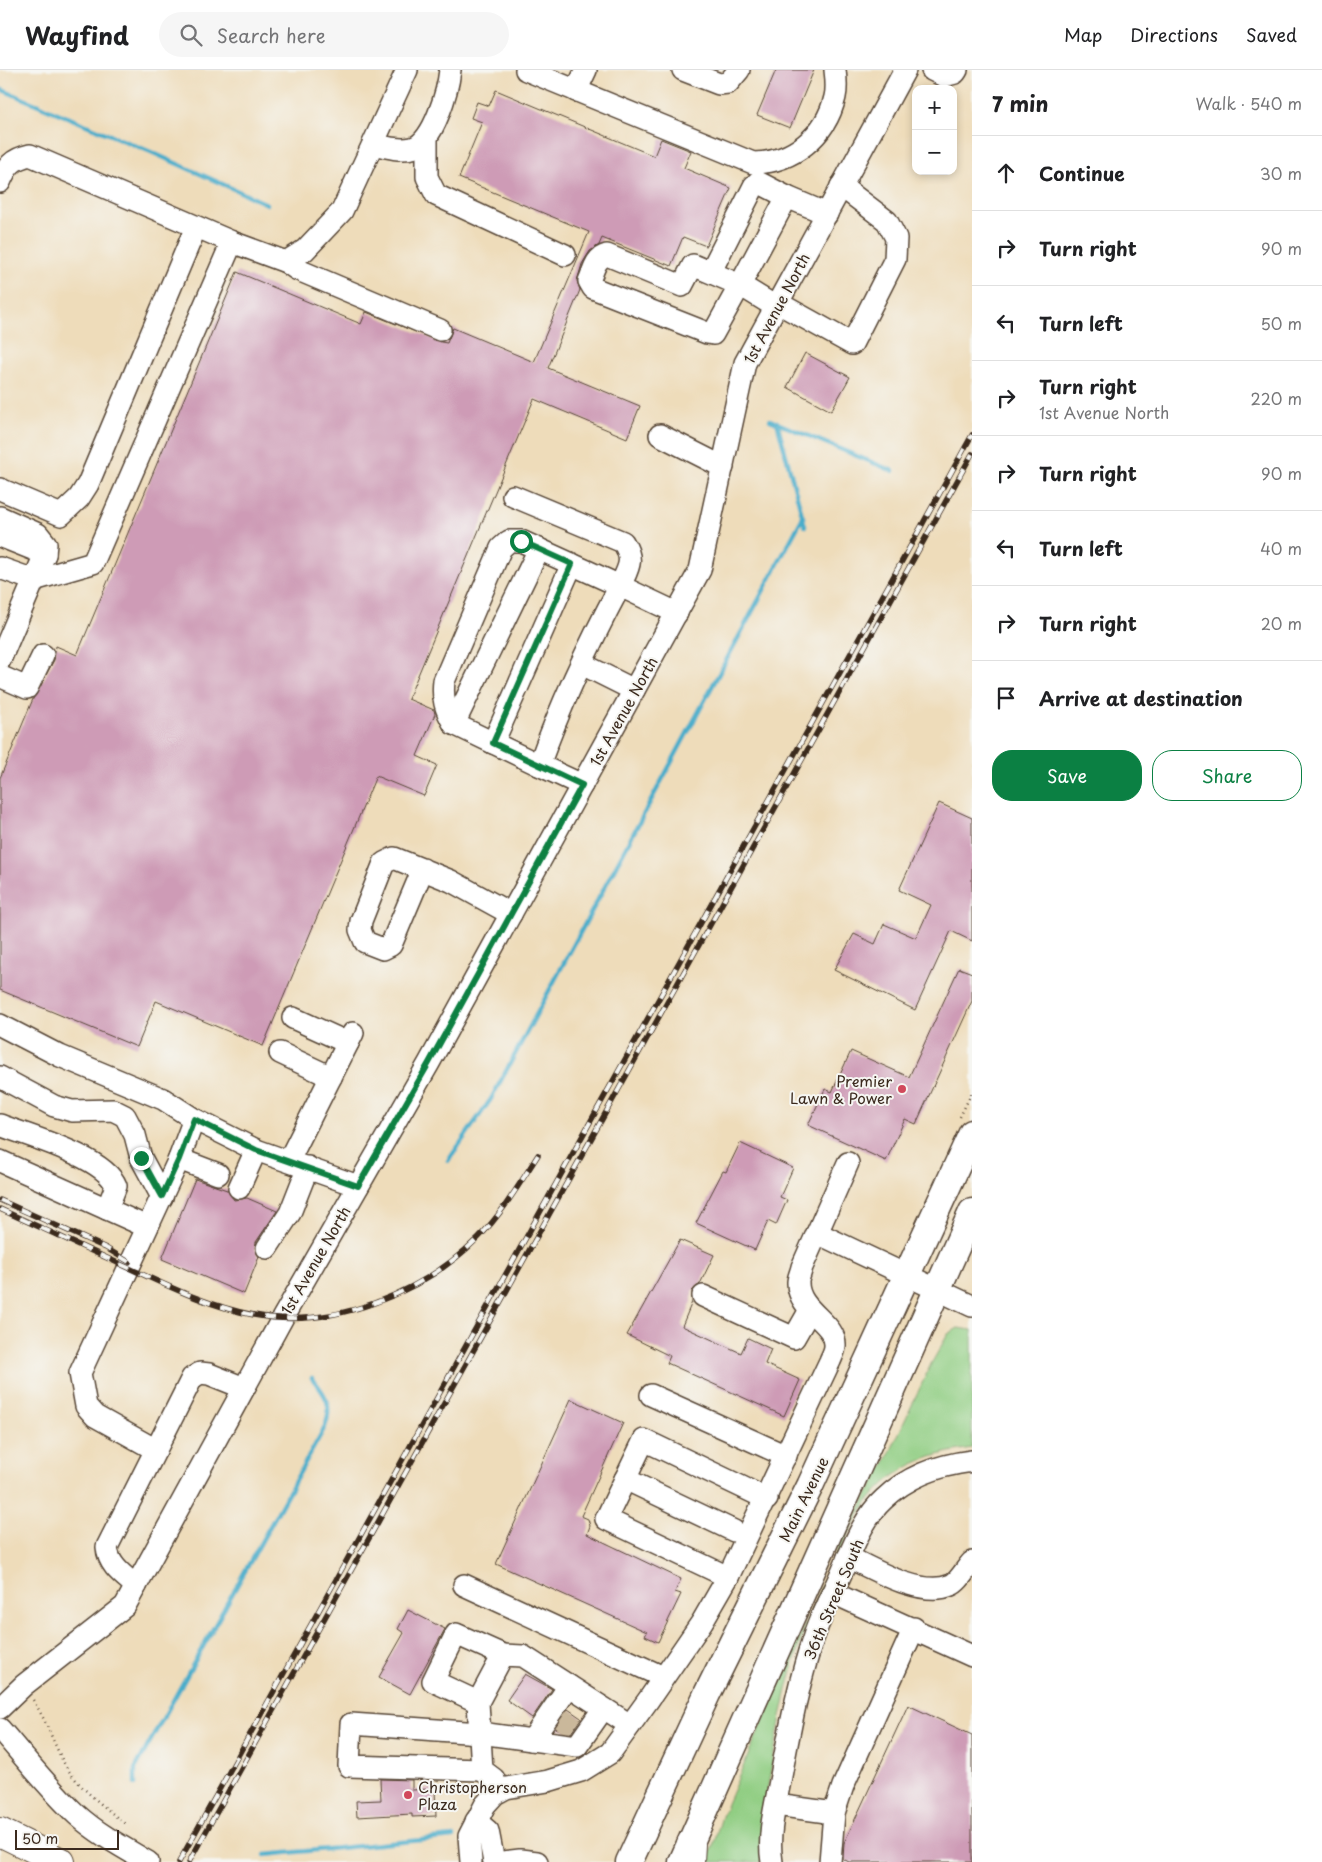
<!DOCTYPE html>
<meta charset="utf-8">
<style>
:root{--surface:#fff;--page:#f6f6f6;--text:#202124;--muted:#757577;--line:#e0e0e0;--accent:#0b8043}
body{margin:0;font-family:"Playpen Sans",sans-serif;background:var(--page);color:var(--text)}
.controls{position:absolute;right:15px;top:15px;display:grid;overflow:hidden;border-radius:10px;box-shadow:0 2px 8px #0003}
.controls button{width:45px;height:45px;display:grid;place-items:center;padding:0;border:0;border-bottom:1px solid var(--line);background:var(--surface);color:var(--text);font:25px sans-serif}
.scale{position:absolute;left:15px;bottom:12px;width:104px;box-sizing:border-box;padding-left:5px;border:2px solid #3b2a1e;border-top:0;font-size:14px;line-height:18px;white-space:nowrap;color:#3b2a1e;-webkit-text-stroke:4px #f6f6f2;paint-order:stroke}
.stop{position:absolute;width:15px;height:15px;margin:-11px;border:4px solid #0b8043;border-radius:50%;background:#fff}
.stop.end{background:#0b8043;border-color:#fff;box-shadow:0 1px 5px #0008}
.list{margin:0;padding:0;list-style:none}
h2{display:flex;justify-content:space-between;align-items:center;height:65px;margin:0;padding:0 20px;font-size:21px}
h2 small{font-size:16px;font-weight:400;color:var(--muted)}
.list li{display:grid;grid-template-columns:32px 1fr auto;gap:15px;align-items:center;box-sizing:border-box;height:75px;padding:0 20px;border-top:1px solid var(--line)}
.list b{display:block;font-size:19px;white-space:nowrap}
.list p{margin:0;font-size:16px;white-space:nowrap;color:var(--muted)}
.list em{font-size:16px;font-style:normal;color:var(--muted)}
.actions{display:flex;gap:10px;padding:15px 20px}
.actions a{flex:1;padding:11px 0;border:1px solid var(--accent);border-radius:20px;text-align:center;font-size:18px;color:var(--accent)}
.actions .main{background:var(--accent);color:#fff}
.icon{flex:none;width:28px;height:28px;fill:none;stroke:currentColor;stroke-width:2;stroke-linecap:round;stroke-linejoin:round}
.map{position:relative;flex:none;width:972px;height:1792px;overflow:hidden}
header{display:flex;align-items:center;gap:30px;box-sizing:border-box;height:70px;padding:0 25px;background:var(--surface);border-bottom:1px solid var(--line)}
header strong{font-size:24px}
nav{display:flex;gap:28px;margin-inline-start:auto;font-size:18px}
.search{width:350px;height:45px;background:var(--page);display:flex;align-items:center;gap:12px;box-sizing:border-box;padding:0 18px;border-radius:28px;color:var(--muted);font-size:19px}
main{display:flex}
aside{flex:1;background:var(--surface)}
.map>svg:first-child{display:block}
</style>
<header>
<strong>Wayfind</strong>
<div class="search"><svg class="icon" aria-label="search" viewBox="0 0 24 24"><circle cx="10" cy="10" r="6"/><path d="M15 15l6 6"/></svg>Search here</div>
<nav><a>Map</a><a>Directions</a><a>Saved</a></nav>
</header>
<main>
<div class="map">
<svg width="972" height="1792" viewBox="0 0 972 1792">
<rect width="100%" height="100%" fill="#f6f6f2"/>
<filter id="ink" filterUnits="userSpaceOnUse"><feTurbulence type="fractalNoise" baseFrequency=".02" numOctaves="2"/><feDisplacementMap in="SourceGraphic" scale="10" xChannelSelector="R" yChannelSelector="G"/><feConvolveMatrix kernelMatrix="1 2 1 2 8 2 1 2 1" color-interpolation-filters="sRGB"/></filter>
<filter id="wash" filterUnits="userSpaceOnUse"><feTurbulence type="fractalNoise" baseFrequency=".0096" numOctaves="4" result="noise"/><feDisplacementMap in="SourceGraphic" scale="20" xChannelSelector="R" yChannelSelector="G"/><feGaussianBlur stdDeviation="1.12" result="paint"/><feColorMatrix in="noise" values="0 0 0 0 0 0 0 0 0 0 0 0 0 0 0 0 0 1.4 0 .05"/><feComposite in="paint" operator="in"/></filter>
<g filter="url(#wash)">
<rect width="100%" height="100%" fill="#eedcba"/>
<path fill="#91ce83" stroke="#667c50" d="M958 1258 972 1260V1378C940 1383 911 1390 885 1413 861 1434 849 1463 835 1492 823 1520 808 1547 799 1576 787 1614 779 1655 772 1694 766 1727 760 1759 761 1792H708L723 1743 839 1476 886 1391 931 1294 948 1264Z"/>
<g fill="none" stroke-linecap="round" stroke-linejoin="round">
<g stroke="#4badca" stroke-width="4.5">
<path d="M0 19 151 82 267 134"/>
<path d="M770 350 893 401"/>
<path d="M777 352 805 456"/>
<path d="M448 1091 491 1029 803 447"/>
<path d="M135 1714V1699L325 1357C333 1335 326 1325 312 1308"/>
<path d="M265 1785 454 1767"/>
</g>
</g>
<g id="blocks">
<g fill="#ce9bb6">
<path d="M776 0H814L790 58 757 45Z"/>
<path d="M496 20 654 86 661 69 691 81 684 98 731 118 706 176 683 167 671 196 602 168 599 175 590 181 582 194 577 211 580 220 548 298 640 336 627 368 534 329 408 629 434 640 435 644 417 686 437 695 424 726 376 706 263 976 156 931 137 977 0 920V708L33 629 54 590 56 576 77 585 237 202 361 254 366 242 441 272 447 273 453 258 534 292 589 162 459 108 482 52 471 48 477 32 489 36Z"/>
<path d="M805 283 850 307 831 341 787 317Z"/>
<path d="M939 733 972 748V871L951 861 915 940 834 900 854 864 875 874 884 854 916 868 931 835 899 820Z"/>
<path d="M959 898 972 903V931L916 1054 905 1049 886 1091 808 1055 825 1019 832 1022 851 981 909 1007Z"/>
<path d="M740 1073 793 1098 780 1127 787 1130 776 1155 768 1151 755 1180 696 1153 723 1101 726 1102Z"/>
<path d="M195 1109 227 1120 234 1130 247 1128 277 1141 256 1172 255 1178 259 1187 244 1224 162 1189Z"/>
<path d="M680 1170 714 1185 700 1214 692 1221V1232L682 1256 741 1283 748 1268 771 1279 765 1294 800 1310 784 1346 667 1293 670 1286 627 1265Z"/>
<path d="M571 1329 623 1353 581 1446 588 1449 590 1456 587 1464 681 1509 675 1522 681 1524 658 1572 645 1566 647 1562 496 1494Z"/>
<path d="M408 1540 445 1559 410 1624 379 1607 404 1563 398 1559Z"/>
<path d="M525 1604 552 1619 532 1648 507 1630Z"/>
<path d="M908 1635 972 1665V1792H849L843 1789 844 1773Z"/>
<path d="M568 1639 581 1648 571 1663 555 1658Z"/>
<path d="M380 1709 412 1710V1720L435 1719 436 1746 412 1747V1744L357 1747 356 1731 381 1730Z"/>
</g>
</g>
</g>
<g filter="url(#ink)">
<use href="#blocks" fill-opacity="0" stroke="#564535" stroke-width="1"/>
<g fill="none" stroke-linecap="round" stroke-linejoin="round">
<path stroke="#cab89b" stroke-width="21" stroke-dasharray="21 11" stroke-linecap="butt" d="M559 1660 572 1642"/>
<defs>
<g id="minor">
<path d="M526 0 753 93C792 93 826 66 835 27 837 19 836 8 835 0"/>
<path d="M683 0 719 14 728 13 739 0"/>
<path d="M932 0 944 6 955 3 957 0"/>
<path d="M576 21 586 0"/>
<path d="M427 67V107L436 125 565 185"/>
<path d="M374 74C386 77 399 81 412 78 434 73 448 19 450 0"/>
<path d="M0 112C7 96 12 89 30 85L232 172"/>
<path d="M607 185 682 216 693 195 740 215 713 264 707 263 593 218 589 211C594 200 595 188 607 185Z"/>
<path d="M286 192 305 180 342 141 407 0"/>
<path d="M711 201 754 116 758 112 787 127"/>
<path d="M778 233 852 274 895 189 896 168 887 151 841 116"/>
<path d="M776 237 740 215 787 127 827 144"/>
<path d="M660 365 723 397"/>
<path d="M0 419 61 445 79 428 88 414 196 157"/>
<path d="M513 426 623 472C635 491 628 498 620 516L521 471H509L501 478 444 611C442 628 445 639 454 654L539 695"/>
<path d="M0 447 38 464 46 474 45 484 0 590"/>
<path d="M0 466 45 484"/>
<path d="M0 498 34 510 93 493 232 172 286 192 296 199 440 260"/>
<path d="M582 594 634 620"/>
<path d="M4 608 27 618 43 585"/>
<path d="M454 654 539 479"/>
<path d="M493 673 572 494"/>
<path d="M582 715 539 695C561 634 589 574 620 516L677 543"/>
<path d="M423 799 391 875 383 879 365 872 360 860 361 851 384 793 394 788 451 811 511 844"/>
<path d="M293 948 348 973"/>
<path d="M0 955 60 986 163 1029 194 1049 179 1089 80 1303 86 1336 95 1346 156 1380"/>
<path d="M280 983 331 1007"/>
<path d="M0 1007 54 1036 72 1041 113 1040 125 1046 135 1065 141 1088 162 1127"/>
<path d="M194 1049 256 1080 358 1116"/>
<path d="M0 1055C28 1066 105 1087 116 1116L107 1139"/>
<path d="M179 1089 218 1104"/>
<path d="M289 1090 353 963"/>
<path d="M0 1091 147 1157"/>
<path d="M239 1118 256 1080"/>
<path d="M817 1163 972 1236"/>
<path d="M267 1178 290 1143 308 1097"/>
<path d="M703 1226 794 1268 810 1240"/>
<path d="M651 1325 786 1386"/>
<path d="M625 1409 734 1461"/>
<path d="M848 1487C875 1500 922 1528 951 1515 959 1512 966 1498 972 1492"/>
<path d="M728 1507 606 1449 644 1370 767 1429"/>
<path d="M464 1515 663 1607"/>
<path d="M136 1516C123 1505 108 1495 107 1477L192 1308 200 1303 209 1304 244 1318"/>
<path d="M833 1523 972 1586"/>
<path d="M569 1616 532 1670 577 1676 603 1639"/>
<path d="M478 1632 433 1611 456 1564 503 1585"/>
<path d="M0 1638 24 1615 125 1536 283 1247 429 993 700 500 745 293 905 0"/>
<path d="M0 1659C25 1688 49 1719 77 1745 98 1764 124 1778 148 1792"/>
<path d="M482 1700 349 1696 351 1654 480 1663 532 1670"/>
<path d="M494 1709 482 1700 478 1632 503 1585 523 1586 630 1655"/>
<path d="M776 1735 834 1743 843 1716 914 1558"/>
<path d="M476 1751 488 1761 494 1792"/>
<path d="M471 1792 469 1766 485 1735 495 1724 506 1718 548 1711 581 1701 610 1683 649 1629 702 1552 728 1507 830 1291C832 1286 835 1281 835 1276 837 1253 797 1241 798 1212 798 1208 801 1202 802 1197L848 1093"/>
<path d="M503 1792 520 1790 537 1792"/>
<path d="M772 1792C767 1764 776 1733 781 1706 790 1658 799 1609 815 1563 823 1540 835 1519 844 1497 854 1474 865 1446 884 1429 909 1405 939 1395 972 1391"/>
<path d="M830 1792 834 1743"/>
</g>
<g id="major">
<path d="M629 1792 707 1624 810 1416 972 1063"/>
<path d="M682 1792 972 1142"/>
</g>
<g id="highway">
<path d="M0 1762 61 1792"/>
<path d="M690 1792 691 1774"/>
</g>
</defs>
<use href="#minor" stroke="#564535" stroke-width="24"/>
<use href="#major" stroke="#564535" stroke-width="29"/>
<use href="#highway" stroke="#564535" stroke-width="30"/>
<g stroke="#564535" stroke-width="2.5" stroke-dasharray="1 4" stroke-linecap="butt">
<path d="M960 1047 972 1022"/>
<path d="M33 1630C46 1650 53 1672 64 1693 77 1717 104 1736 125 1754"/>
</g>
<use href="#minor" stroke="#fff" stroke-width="21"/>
<use href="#major" stroke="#fff" stroke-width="26"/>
<use href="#highway" stroke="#fff" stroke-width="28"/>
<defs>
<g id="rail">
<path d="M0 1130 106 1178 129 1192"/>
<path d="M0 1139C44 1159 87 1179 131 1199 170 1217 211 1237 254 1245 333 1260 423 1223 478 1168 502 1144 520 1113 538 1085"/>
<path d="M179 1792 972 365"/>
<path d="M189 1792 972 384"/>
</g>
</defs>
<use href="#rail" stroke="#3b2a1e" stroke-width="5.5"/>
<use href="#rail" stroke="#f6f6f2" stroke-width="4" stroke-dasharray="11" stroke-linecap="butt"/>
</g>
</g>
<g fill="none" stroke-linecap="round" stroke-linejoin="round" filter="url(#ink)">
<path stroke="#0b8043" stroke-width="6" d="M141 1088 162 1126 179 1089 194 1049 256 1080 358 1116 429 993 582 715 493 673 572 494 521 471"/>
</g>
<g fill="#d1495b" stroke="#f6f6f2" stroke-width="2">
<circle cx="902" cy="1019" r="5"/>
<circle cx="408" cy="1725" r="5"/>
</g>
<g text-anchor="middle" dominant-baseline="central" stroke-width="4" stroke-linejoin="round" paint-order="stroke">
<g font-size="15" fill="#3b2a1e" stroke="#f6f6f2">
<text transform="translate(776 238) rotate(-62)">1st Avenue North</text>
<text transform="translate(623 641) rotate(-61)">1st Avenue North</text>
<text transform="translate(315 1190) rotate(-60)">1st Avenue North</text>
<text transform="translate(803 1429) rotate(-64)">Main Avenue</text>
<text transform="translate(833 1529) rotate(-67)">36th Street South</text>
</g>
<g font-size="15" fill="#3b2a1e" stroke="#f6f6f2" text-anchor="end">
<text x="892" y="1010">Premier<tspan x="892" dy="17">Lawn &amp; Power</tspan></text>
<text x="418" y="1716" text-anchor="start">Christopherson<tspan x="418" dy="17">Plaza</tspan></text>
</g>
</g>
</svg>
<div class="controls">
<button>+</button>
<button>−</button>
</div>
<div class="scale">50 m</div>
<div class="stop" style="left:521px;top:471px"></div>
<div class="stop end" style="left:141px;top:1088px"></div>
</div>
<aside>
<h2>7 min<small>Walk · 540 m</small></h2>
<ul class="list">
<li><svg class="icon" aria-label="ahead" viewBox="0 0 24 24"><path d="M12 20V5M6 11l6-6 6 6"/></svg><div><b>Continue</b></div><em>30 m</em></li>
<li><svg class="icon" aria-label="right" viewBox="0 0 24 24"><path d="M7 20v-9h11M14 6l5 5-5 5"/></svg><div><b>Turn right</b></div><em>90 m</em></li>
<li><svg class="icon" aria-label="left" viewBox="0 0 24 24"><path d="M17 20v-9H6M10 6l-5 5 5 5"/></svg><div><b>Turn left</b></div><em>50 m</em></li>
<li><svg class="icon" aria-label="right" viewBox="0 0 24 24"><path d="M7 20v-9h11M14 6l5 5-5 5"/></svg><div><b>Turn right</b><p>1st Avenue North</p></div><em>220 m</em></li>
<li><svg class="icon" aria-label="right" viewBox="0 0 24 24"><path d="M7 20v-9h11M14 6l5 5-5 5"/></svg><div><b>Turn right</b></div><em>90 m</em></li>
<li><svg class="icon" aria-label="left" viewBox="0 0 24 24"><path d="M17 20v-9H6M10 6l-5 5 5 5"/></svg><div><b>Turn left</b></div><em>40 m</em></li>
<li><svg class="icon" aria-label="right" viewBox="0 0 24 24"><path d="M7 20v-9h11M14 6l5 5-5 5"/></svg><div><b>Turn right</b></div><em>20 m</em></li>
<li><svg class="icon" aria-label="arrive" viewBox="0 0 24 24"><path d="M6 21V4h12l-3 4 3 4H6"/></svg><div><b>Arrive at destination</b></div></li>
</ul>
<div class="actions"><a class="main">Save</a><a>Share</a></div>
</aside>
</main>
